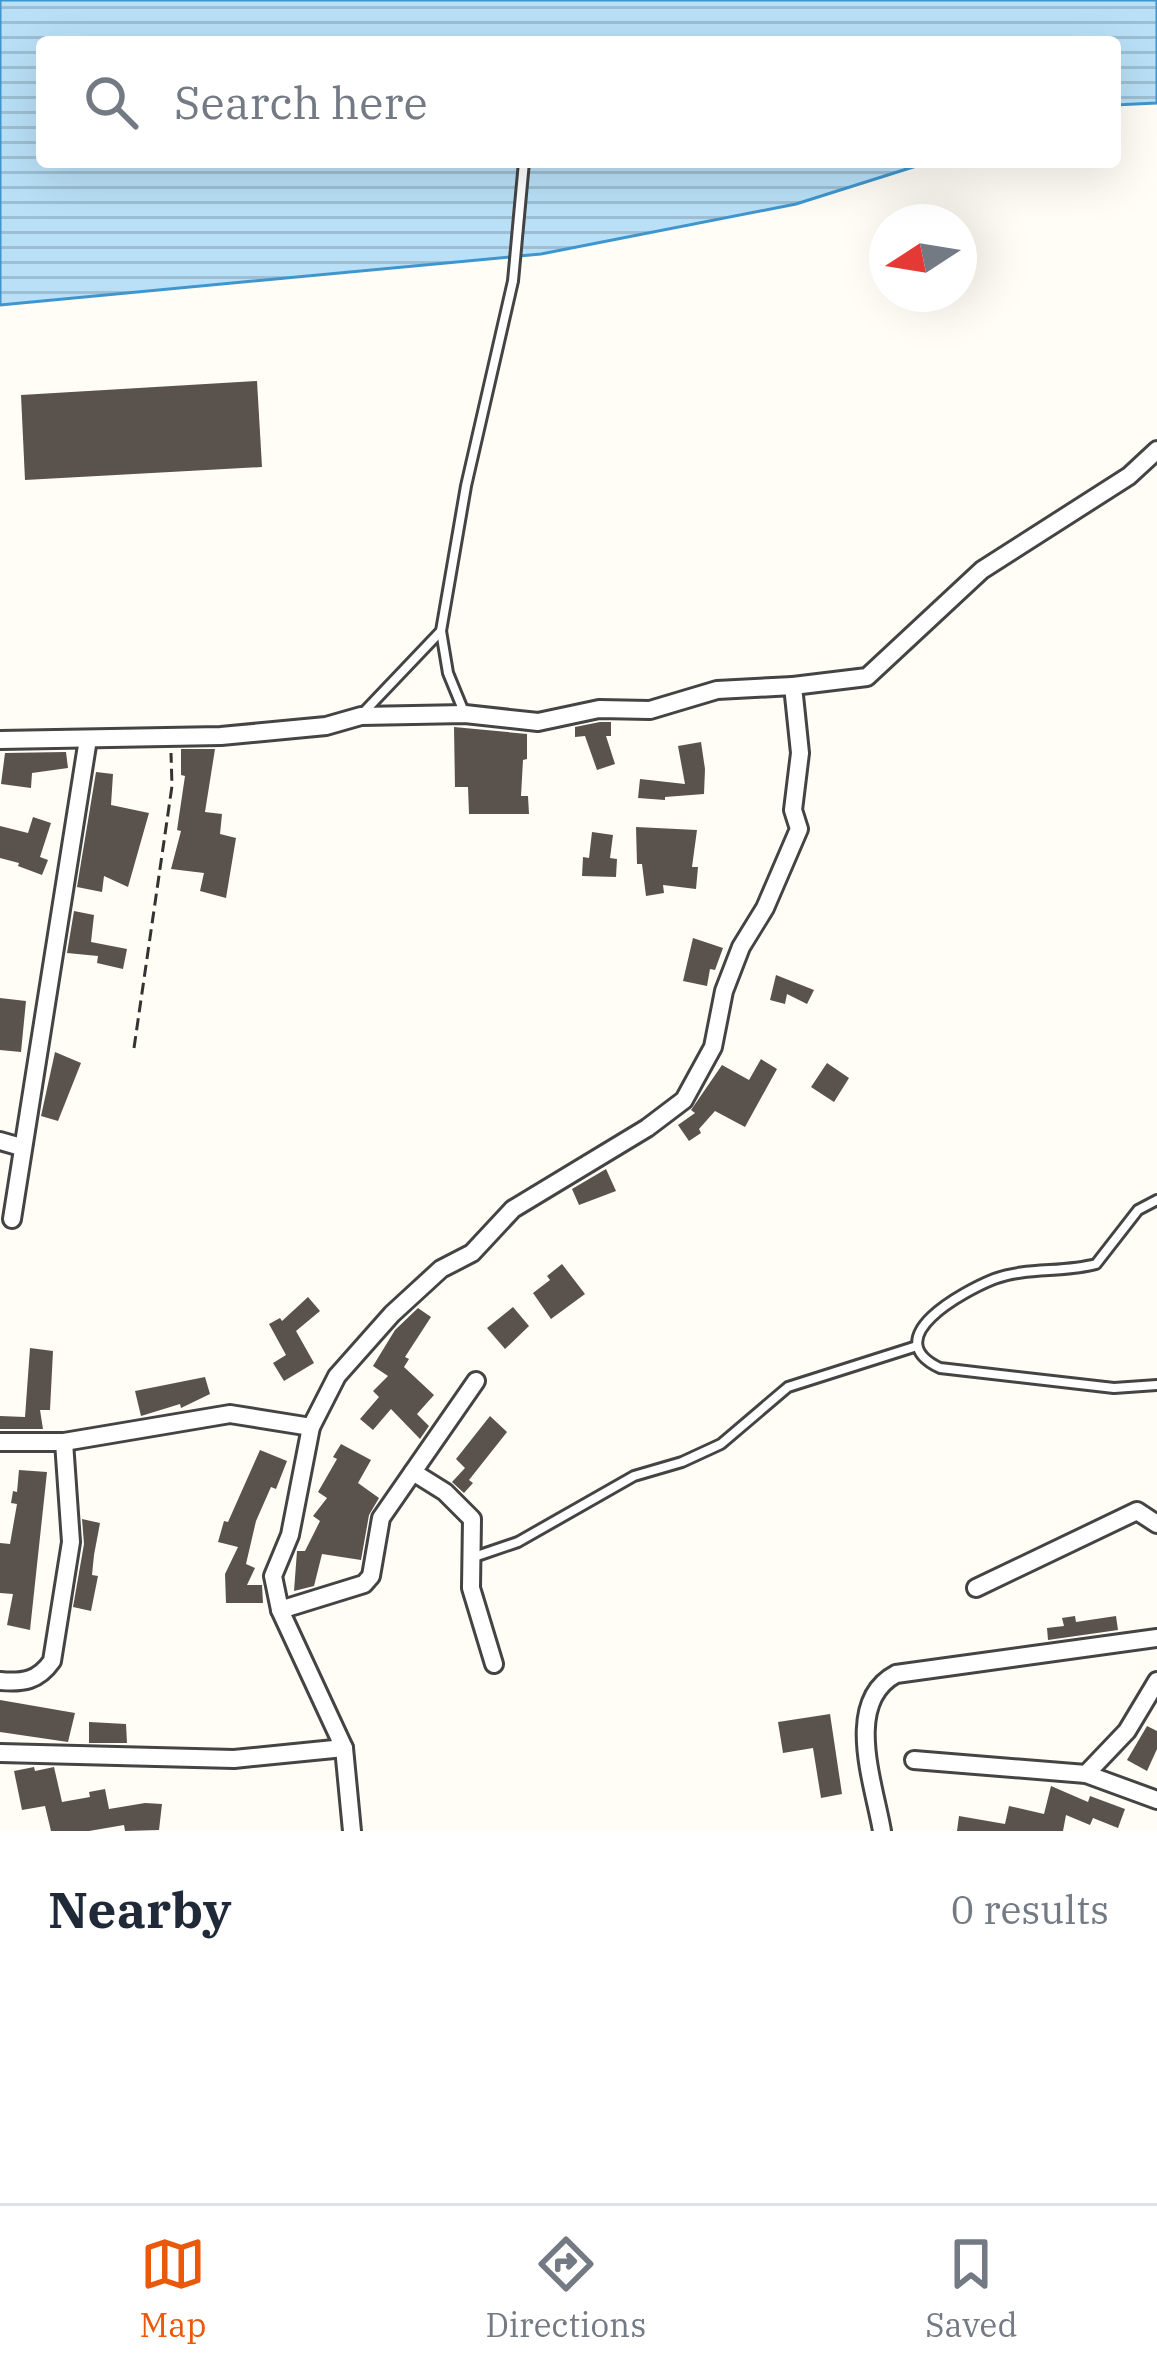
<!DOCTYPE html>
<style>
:root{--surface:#fff;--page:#f2f2f3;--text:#1f2937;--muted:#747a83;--line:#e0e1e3;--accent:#ea580c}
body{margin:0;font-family:"IBM Plex Serif",serif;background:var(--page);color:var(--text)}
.compass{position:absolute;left:869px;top:204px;width:108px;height:108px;border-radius:50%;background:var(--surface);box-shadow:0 12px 48px #0002;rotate:258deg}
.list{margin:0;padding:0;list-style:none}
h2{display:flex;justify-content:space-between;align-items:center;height:156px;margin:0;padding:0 48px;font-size:51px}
h2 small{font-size:39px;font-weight:400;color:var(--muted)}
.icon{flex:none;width:66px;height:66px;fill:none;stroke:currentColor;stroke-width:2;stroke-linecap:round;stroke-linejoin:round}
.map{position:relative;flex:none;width:1157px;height:1831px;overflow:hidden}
.search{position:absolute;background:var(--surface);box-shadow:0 12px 48px #0002;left:36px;right:36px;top:36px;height:132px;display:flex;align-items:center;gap:30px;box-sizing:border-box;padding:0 42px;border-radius:12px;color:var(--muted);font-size:45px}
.sheet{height:372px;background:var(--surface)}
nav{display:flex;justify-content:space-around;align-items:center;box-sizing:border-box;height:168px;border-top:3px solid var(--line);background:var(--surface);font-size:33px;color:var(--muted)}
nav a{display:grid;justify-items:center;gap:6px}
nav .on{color:var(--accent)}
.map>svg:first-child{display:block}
</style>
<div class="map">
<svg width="1157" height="1831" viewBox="0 0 1157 1831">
<defs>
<pattern id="water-rules" width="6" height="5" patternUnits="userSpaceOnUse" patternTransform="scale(3)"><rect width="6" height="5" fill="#b9e0f7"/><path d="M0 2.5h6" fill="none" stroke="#9ebfd3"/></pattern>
</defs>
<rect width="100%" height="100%" fill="#fffdf5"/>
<path fill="url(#water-rules)" stroke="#3f96cf" stroke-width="3" d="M0 0H1157V103L1115 105V42H42V162H929L796 204 541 254 0 305Z"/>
<g fill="#5a524d">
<path d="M257 381 262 467 25 480 21 395Z"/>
<path d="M600 722H611V736H606L615 764 597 770 585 736 575 737V727Z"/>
<path d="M454 727 527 734V759L523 760 521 796H528L529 814H469L468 787H455Z"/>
<path d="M701 742 705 769 704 794 665 797V800L638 798 640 779 685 784 678 746Z"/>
<path d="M181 749H215L205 812 222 814 220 834 236 838 226 898 200 891 204 873 171 869 181 831 177 830 185 776 181 775Z"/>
<path d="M66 752 68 768 32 773 31 788 1 784 5 753Z"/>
<path d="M96 772 113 774 111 805 149 813 128 887 104 876 102 892 77 887Z"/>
<path d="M33 817 51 823 40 857 48 860 42 875 18 866 19 863 0 858V826L28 833Z"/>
<path d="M636 827 697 830 692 867H698L696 889 663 885 664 893 646 896 642 864H637Z"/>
<path d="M592 832 613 835 610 858 617 859 616 877 582 876 583 857 589 858Z"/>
<path d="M74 911 94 915 91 942 127 949 123 969 97 963 98 956 67 953Z"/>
<path d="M693 938 723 948 715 970 710 969 707 986 683 981Z"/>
<path d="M776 975 814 990 807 1004 787 994 785 1004 770 1000Z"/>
<path d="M0 998 26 1001 21 1052 0 1050Z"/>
<path d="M55 1052 81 1063 58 1121 41 1116Z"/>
<path d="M761 1059 777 1069 745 1127 715 1111 699 1129 701 1133 689 1141 678 1125 695 1113 691 1110 722 1065 749 1080Z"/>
<path d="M827 1063 849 1078 834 1102 811 1087Z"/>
<path d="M606 1169 616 1191 579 1205 572 1189Z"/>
<path d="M562 1264 585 1294 551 1319 533 1293 550 1280 547 1276Z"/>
<path d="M308 1297 320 1311 296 1331 314 1363 284 1381 273 1363 286 1355 269 1324 280 1318 282 1321Z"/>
<path d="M513 1307 529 1326 505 1349 487 1328Z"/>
<path d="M418 1308 431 1317 405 1357 409 1359 404 1367 434 1395 417 1414 429 1426 420 1439 391 1409 373 1430 360 1419 379 1397 373 1391 388 1376 373 1366 395 1330Z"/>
<path d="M30 1348 53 1351 50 1410H40L43 1429H0V1416L25 1417Z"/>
<path d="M205 1377 210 1394 181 1408 180 1404 141 1416 135 1391Z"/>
<path d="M490 1416 507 1432 469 1480 473 1483 464 1493 452 1482 465 1468 456 1459Z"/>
<path d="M341 1444 371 1460 358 1483 379 1498 369 1515 361 1560 322 1554 314 1586 294 1591 297 1551H305L320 1521 313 1516 327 1498 318 1492 337 1459 333 1457Z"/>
<path d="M260 1450 287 1461 276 1489 271 1487 256 1521 246 1564 255 1568 247 1585H262L263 1603H226L225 1574 238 1547 218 1542 224 1521 228 1522Z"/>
<path d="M19 1470 47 1472 30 1630 7 1625 13 1594 0 1593V1543L10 1544 17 1504 11 1503 13 1491 17 1492Z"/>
<path d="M82 1519 100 1523 94 1555 92 1575 98 1576 91 1611 73 1607 84 1544Z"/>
<path d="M1075 1616 1076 1622 1116 1616 1118 1630 1048 1640 1047 1628 1064 1626 1062 1618Z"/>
<path d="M0 1700 75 1713 68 1742 0 1732Z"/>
<path d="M830 1714 842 1794 821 1798 813 1748 783 1753 778 1722Z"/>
<path d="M89 1722 126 1724 127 1743H89Z"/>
<path d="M1147 1726 1157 1731V1749L1147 1771 1127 1760Z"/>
<path d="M34 1767 35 1771 54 1767 62 1802 90 1797 89 1792 105 1789 109 1809 145 1803 162 1804 159 1830 125 1831 124 1825 89 1831H51L45 1806 22 1810 14 1771Z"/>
<path d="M1051 1786 1088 1802 1090 1796 1125 1809 1118 1828 1093 1818 1090 1825 1066 1815 1063 1831H957L959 1816 1005 1824 1009 1806 1044 1814Z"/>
</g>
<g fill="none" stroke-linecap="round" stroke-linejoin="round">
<defs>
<g id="lane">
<path d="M441 631 448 673 464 712"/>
<path d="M362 714 441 631 466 486 513 281 524 162"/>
<path d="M1157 1200 1138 1210 1096 1264C1063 1273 1026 1267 994 1279 964 1291 876 1338 940 1368L1114 1388 1157 1385"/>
<path d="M474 1557 518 1542 634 1476 682 1462 721 1444 788 1387 917 1346"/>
</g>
<g id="street">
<path d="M0 740 221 736 326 726 361 716 465 714 538 722 599 709 650 710 717 690 793 686"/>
<path d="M0 1141 21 1147"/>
<path d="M12 1219 88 739"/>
<path d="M0 1442H64L230 1414 311 1427"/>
<path d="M413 1472 445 1492 472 1519 471 1588 494 1664"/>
<path d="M976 1588 1137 1511 1157 1524"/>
<path d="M280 1610 364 1584 371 1576 381 1518 476 1381"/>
<path d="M0 1681C23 1683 38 1681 52 1661L71 1542 64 1442"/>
<path d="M0 1753 234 1759 344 1748"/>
<path d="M914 1760 1086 1774 1157 1800"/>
<path d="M1086 1774 1127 1731 1157 1681"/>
<path d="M352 1831 344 1748 280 1610 273 1576 290 1535 311 1427 337 1376 392 1314 441 1269 472 1253 513 1209 647 1128 684 1100 713 1047 724 991 741 947 765 908 799 829 793 810 800 753 793 686 867 677 982 570 1129 476 1157 450"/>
<path d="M882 1831C874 1784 843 1702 896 1674L1157 1638"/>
</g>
</defs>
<use href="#lane" stroke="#444" stroke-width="14"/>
<use href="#street" stroke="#444" stroke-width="22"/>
<path stroke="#333" stroke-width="3" stroke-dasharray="12 6" stroke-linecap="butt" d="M134 1048 172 786 171 753"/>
<use href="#lane" stroke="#fff" stroke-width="8"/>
<use href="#street" stroke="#fff" stroke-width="16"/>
</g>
</svg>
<svg class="compass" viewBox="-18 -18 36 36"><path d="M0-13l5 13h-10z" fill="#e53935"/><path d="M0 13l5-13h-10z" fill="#747a83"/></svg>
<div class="search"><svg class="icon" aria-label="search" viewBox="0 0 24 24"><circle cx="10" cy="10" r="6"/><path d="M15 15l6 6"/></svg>Search here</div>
</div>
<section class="sheet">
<h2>Nearby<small>0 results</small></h2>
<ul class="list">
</ul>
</section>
<nav>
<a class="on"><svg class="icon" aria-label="map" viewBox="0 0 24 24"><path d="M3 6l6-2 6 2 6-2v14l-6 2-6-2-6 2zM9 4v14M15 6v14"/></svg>Map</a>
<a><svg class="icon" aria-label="directions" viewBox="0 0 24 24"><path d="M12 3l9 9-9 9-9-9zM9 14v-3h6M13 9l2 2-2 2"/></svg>Directions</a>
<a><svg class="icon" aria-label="saved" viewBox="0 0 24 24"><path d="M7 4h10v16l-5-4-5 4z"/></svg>Saved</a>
</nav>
